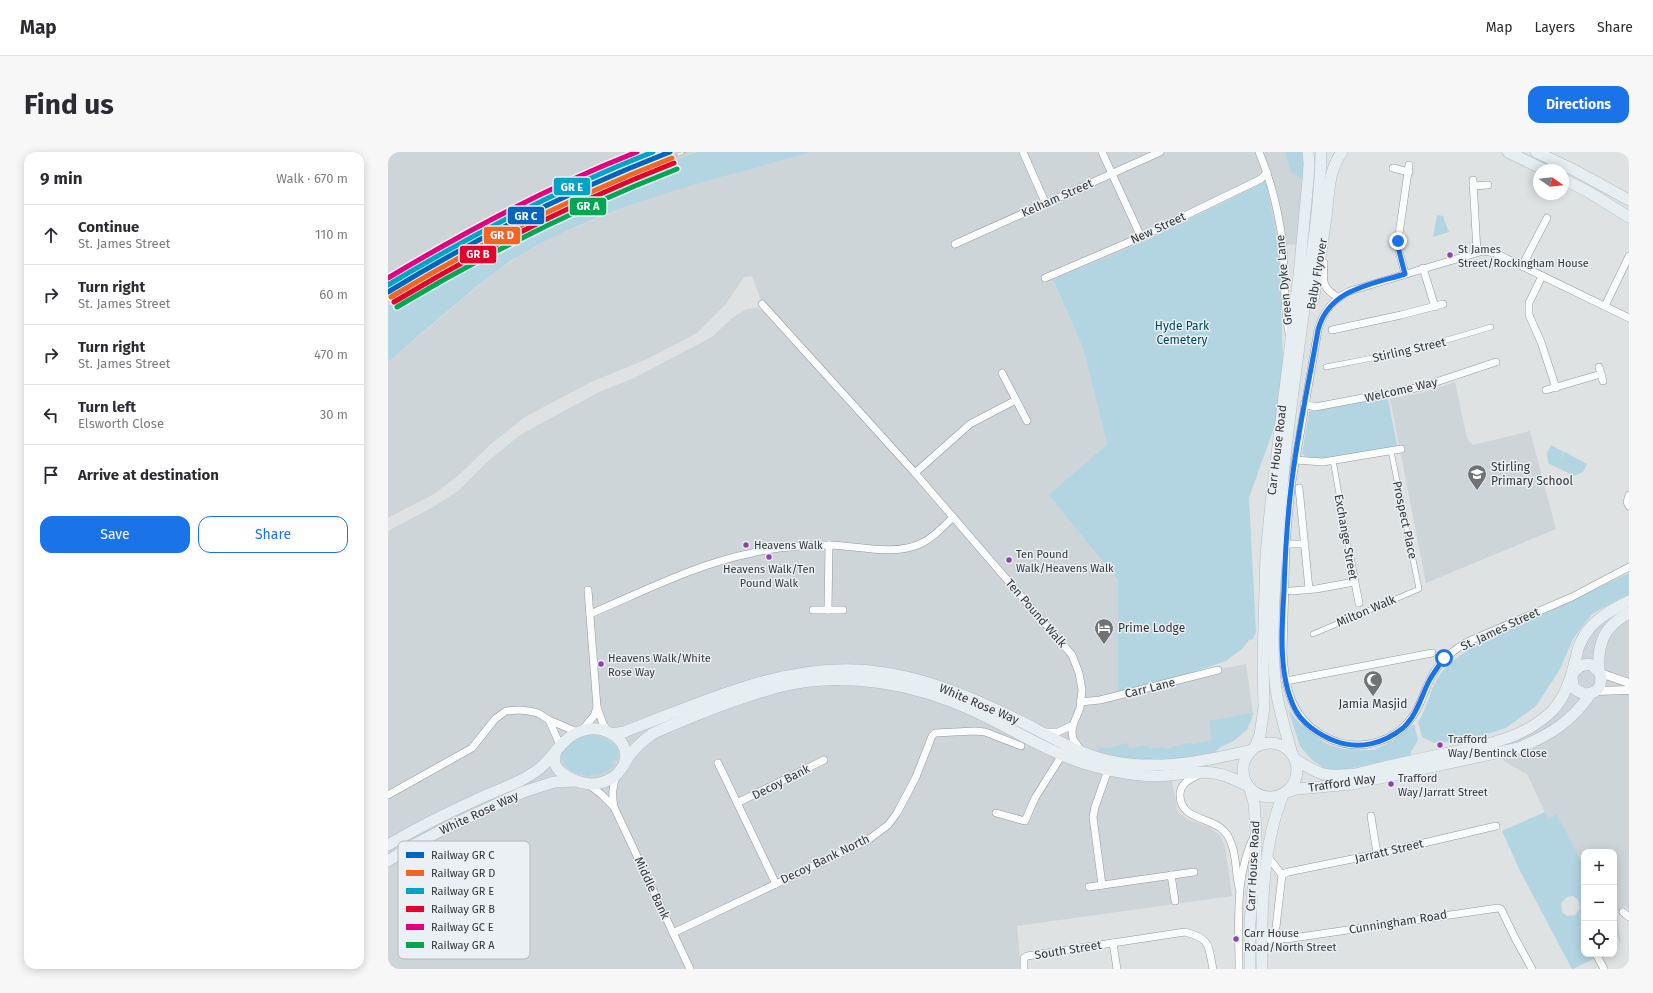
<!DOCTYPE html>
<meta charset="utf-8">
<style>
:root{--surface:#fff;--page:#f7f7f7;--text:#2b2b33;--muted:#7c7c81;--line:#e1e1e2;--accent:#1a73e8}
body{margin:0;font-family:"Fira Sans",sans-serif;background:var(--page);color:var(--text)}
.controls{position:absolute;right:12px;bottom:12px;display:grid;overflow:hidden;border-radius:8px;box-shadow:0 2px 10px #0003}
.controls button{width:36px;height:36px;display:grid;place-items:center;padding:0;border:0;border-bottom:1px solid var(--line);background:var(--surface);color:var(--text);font:20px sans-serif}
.compass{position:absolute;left:1145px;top:12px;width:36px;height:36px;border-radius:50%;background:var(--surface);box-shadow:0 2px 10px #0003;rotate:104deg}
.stop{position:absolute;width:12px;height:12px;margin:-9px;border:3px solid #1a73e8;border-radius:50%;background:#fff}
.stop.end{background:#1a73e8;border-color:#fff;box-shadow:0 1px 4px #0008}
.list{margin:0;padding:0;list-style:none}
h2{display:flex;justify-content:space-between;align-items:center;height:52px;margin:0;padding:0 16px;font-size:17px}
h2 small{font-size:13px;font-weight:400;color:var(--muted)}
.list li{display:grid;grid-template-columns:26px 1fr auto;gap:12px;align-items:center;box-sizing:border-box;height:60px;padding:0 16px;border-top:1px solid var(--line)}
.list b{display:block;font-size:15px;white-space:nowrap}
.list p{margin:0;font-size:13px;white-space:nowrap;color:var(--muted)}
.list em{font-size:13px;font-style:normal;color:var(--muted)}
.actions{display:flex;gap:8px;padding:12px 16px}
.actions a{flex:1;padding:9px 0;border:1px solid var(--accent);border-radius:12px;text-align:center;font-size:14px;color:var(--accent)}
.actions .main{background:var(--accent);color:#fff}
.icon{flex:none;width:22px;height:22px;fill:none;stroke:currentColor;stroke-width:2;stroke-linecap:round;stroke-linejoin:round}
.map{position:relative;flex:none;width:1241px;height:817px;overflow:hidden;border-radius:12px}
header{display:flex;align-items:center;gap:24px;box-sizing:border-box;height:56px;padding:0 20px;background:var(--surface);border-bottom:1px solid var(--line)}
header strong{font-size:19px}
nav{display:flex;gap:22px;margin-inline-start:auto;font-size:14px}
.intro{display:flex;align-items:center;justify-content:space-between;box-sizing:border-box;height:96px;padding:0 24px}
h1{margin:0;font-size:28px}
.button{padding:10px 18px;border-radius:12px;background:var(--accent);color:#fff;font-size:14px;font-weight:700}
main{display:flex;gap:24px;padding:0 24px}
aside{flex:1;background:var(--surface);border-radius:12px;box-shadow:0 2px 10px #0003}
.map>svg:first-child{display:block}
</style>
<header>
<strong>Map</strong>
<nav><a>Map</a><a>Layers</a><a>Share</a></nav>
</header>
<div class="intro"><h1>Find us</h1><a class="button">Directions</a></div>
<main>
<aside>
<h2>9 min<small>Walk · 670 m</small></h2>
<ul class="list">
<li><svg class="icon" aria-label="ahead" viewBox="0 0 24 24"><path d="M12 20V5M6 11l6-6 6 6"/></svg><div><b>Continue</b><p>St. James Street</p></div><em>110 m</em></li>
<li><svg class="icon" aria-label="right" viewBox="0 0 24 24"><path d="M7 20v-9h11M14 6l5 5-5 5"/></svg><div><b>Turn right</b><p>St. James Street</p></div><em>60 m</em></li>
<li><svg class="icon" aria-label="right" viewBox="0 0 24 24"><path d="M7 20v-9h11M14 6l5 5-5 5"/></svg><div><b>Turn right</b><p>St. James Street</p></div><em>470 m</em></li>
<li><svg class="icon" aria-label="left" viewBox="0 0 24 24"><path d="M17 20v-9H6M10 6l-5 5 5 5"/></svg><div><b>Turn left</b><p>Elsworth Close</p></div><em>30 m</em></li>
<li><svg class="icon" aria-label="arrive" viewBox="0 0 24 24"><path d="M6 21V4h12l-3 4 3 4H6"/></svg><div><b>Arrive at destination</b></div></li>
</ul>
<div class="actions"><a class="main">Save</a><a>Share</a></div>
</aside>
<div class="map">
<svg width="1241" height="817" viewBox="0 0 1241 817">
<rect width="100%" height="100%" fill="#dfe2e3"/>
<g fill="#cdd5d9">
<path d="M0 0H309L263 16 145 68 104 93 59 118 0 154Z"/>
<path d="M424 0H916L917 6 910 93 890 92 877 29 755 90 665 129 695 196 719 292 662 343 730 428V543L821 519 858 512 865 561 860 577 846 589 832 595 828 600 802 605 784 628 790 660 801 668 821 675 832 683 837 694 844 744 629 774 633 817H0V379L45 355 70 339 99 310 132 283 211 240 246 226 324 185 344 166 358 157 369 156 377 160 364 124 356 125 338 152 309 181 259 207 201 231 137 265 103 292 72 322 46 342 0 366V210L102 124 134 102 169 83 256 47 302 33Z"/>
<path d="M1067 230 1079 286 1085 293 1142 279 1168 377 1038 431 1002 247 1033 241Z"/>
<path d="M1241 449V758L1238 754 1229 760 1233 792 1226 777V700H1196V714L1169 662 1160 667 1139 622 1119 611 1104 600 1102 592 1165 558 1202 476Z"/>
</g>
<g fill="#b3d4e1" fill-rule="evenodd">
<path d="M309 0H424C325 28 224 50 134 102 110 116 88 135 67 153 44 172 22 191 0 210V154L59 118 104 93 145 68 263 16Z"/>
<path d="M897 0H916L915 28 903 20Z"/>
<path d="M878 29 891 100 895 210 888 270 861 346 868 480 865 487 861 488 855 496 838 509 745 540 730 544V428L661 343 719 292 695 196 665 128 755 90Z"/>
<path d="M1049 63 1055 64 1061 80 1045 85Z"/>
<path d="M999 243 1010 297 928 310 914 302 921 260 927 255Z"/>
<path d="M1163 293 1176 300 1172 309 1177 300 1199 312 1195 320 1186 324 1160 311 1159 301Z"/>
<path d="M1241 421V442L1204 462 1185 487 1171 519 1148 554 1118 576 1083 587 1046 591 1034 585 1030 570C1039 557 1041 541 1049 527 1057 513 1070 505 1083 496Z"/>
<path d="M900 557 912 572 937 591 954 597 986 598 1006 588 1026 572 1030 588 1023 600V604L949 619 936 616 923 607 912 594Z"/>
<path d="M865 561C862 578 850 587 835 594 831 595 831 597 828 599 824 602 815 603 810 604 773 612 745 609 709 599L713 595 721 596 740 591 741 597 756 593 757 595 761 594 762 596 775 595 776 597 801 591 806 592 824 588 821 569Z"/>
<path d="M198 583C211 582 227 588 231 601L229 602 230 608 225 607 224 610 227 614 211 623 209 622 202 623V624C188 623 175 617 173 602L180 590Z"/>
<path d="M1157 660 1160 667 1169 662 1196 714V797L1194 798 1196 803 1203 802 1207 806 1185 817H1184L1132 719 1114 679ZM1185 744 1190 748 1192 756 1187 763 1179 764 1174 760 1173 751 1179 745Z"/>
</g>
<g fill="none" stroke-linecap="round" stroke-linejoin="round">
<defs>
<g id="pedestrian">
<path d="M938 215C994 205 1049 192 1103 175"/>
<path d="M945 308 962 405"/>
<path d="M925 482 1031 437 1003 299"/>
</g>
<g id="minor">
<path d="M635 0 657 50"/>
<path d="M714 0 753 85"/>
<path d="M871 0C883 28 892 65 895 96 897 124 895 153 901 181"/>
<path d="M1005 16 1021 20"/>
<path d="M1085 28 1089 100"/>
<path d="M1085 34 1100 33"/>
<path d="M567 92 772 0"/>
<path d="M936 111C935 128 933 136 950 145"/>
<path d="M1134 114 1159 66"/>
<path d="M1035 116 1047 155"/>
<path d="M1017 121 1011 99 1010 89 1021 13"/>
<path d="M1154 124 1141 151V163L1153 190 1168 236"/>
<path d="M657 126 753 85 873 27 879 20"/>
<path d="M374 152 527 321 684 503 691 521 694 538 692 556 685 573 684 580 685 587 692 597"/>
<path d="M1217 154 1241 104"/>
<path d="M1241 166 1107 101 1095 99 962 139C945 147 935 160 930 178L903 335 898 392 895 501C897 536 903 566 936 584 968 602 1009 592 1028 559 1036 545 1039 529 1049 516 1057 505 1067 497 1079 490L1184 445 1241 415"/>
<path d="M944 178 1013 163 1055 152"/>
<path d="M1211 215 1215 229"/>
<path d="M614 221 639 269"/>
<path d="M1158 238 1213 222"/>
<path d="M916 252 927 255 1033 235 1108 210"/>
<path d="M907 308 935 310 1013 297"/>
<path d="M527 321 582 272 628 248"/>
<path d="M911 336 921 437"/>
<path d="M1241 343 1239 350 1241 354"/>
<path d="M898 392H917"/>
<path d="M962 405 971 451"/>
<path d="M200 438 209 555 215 572 220 579"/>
<path d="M903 439 928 437 966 430"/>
<path d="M425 458H455"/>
<path d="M440 458 441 393"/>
<path d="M202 462C254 440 308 412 364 401 390 395 416 393 442 393 471 394 505 404 532 392 545 386 555 375 565 365"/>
<path d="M898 529 1044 501"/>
<path d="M692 550 712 548 830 518"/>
<path d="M194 578 206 564 209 555"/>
<path d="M657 580H670L685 573"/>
<path d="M172 593 161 568 189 580"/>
<path d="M330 611 388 732"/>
<path d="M812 622C802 627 792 631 792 643 792 669 824 664 837 680 849 695 847 718 851 736"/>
<path d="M200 632 213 642 226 655 302 817"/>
<path d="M0 643 84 596 107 567 118 559 132 558 141 559 150 561 161 568"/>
<path d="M349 651 436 608"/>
<path d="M226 655C224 643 224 634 229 623"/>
<path d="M608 661 637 669 647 646 674 603"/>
<path d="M983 664 989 702"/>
<path d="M783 723 787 749"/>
<path d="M894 723 900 720 989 702 1108 674"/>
<path d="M714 733 705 665 707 655 720 618"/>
<path d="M701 735 806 720"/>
<path d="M1235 760 1241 765"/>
<path d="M285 781 480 688 500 673 509 661 528 625 544 584 547 581 587 579 597 580 633 594"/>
<path d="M883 786 898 787 1110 756 1113 757 1127 786 1144 817"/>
<path d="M725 791 729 817"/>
<path d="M874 797 887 781 888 775 894 723 880 705"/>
<path d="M1208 802 1216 817"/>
<path d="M636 817V806L639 804 797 780C823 787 820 793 825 817"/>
<path d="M851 817C851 772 846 723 867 682"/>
</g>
<g id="tertiary">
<path d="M1212 521 1241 531"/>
<path d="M1208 539 1241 538"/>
</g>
<g id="trunk">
<path d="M1120 0 1157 18"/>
<path d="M1148 0 1186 18 1241 48"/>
<path d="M1175 27 1199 39 1241 65"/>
<path d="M925 149C930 121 934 93 938 65 941 42 940 19 954 0"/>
<path d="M1211 519C1209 492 1216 474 1241 461"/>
<path d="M1184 524 1185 535C1198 549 1217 540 1212 521L1204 513C1196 511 1190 514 1185 521"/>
<path d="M225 582 236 580C311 552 386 515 467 518 527 520 583 545 636 571 661 584 686 599 714 607 764 620 814 610 864 598"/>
<circle cx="882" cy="618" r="27"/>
<path d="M867 595 872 583 876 555 875 508 878 403 883 351 911 123 920 28 921 12 920 0"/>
<path d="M168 599C165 608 166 615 174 621 190 633 211 637 228 623 234 618 237 610 242 603 248 595 256 588 264 582 281 574 299 567 316 560 342 550 367 541 394 534 457 519 525 531 584 558 626 577 665 604 709 615 728 620 748 624 768 624 788 624 811 617 831 622 841 624 850 629 860 634"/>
<path d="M904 602C898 580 891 559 888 537 883 497 885 455 888 415 892 331 904 247 915 164 923 109 932 55 933 0"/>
<path d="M907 607C932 624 938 625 968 622 995 615 1023 609 1051 603 1090 594 1135 589 1165 558 1177 545 1183 527 1187 509 1189 504 1189 497 1192 492 1201 470 1221 459 1241 449"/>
<path d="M862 637 866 651 868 678V700L862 771V817"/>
<path d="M899 640 909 637 964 632 1131 596C1161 583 1184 570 1203 541"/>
<path d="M0 693C29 676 61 660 92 646 112 637 135 630 152 616 169 602 174 584 197 578 218 572 244 589 236 612"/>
<path d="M0 709 20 696 56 677 135 640 166 630 186 629"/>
<path d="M874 817C873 763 874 693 895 643"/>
</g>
</defs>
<use href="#pedestrian" stroke="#959798" stroke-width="6"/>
<use href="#minor" stroke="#959798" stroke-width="8"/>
<use href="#tertiary" stroke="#959798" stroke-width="9"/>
<use href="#trunk" stroke="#b0bbbf" stroke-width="12"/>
<use href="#pedestrian" stroke="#fafbfb" stroke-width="5"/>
<use href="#minor" stroke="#fafbfb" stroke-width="7"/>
<use href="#tertiary" stroke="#fafbfb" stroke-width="8"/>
<use href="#trunk" stroke="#e6eef2" stroke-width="11"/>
<defs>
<path id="rail" d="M0 147C95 88 193 39 297 0"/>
</defs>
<use href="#rail" stroke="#c3c3c4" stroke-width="3.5"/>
<use href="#rail" stroke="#eaf0f3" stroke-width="2" stroke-dasharray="6" stroke-linecap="butt"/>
<defs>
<path id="rail-1" d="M0 140C90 85 184 38 282 0"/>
<path id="rail-2" d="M3 145C93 91 186 44 284 6"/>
<path id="rail-3" d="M0 133C85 82 173 36 265 0"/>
<path id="rail-4" d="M6 150C96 96 189 49 286 11"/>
<path id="rail-5" d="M0 126C80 78 162 34 249 0"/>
<path id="rail-6" d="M9 155C99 101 191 55 289 17"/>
</defs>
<use href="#rail-1" stroke="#eaf0f3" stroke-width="8"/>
<use href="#rail-2" stroke="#eaf0f3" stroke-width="8"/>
<use href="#rail-3" stroke="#eaf0f3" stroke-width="8"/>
<use href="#rail-4" stroke="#eaf0f3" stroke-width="8"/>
<use href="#rail-5" stroke="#eaf0f3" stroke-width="8"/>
<use href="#rail-6" stroke="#eaf0f3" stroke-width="8"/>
<use href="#rail-1" stroke="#0065bd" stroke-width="5"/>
<use href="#rail-2" stroke="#f26522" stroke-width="5"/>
<use href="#rail-3" stroke="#03a3c6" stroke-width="5"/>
<use href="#rail-4" stroke="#e4002b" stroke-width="5"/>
<use href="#rail-5" stroke="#e5007d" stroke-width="5"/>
<use href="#rail-6" stroke="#00a651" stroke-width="5"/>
</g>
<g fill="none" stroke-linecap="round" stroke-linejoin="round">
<path stroke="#1a73e8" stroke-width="5" d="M1010 89 1011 99 1017 122C982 133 941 137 930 178 921 231 909 283 903 336 899 370 897 404 896 439 894 474 890 522 906 555 913 571 931 583 947 589 971 598 995 592 1015 576 1029 563 1033 545 1041 529 1045 521 1051 514 1056 506"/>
</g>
<defs>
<symbol id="school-pin" viewBox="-11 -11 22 30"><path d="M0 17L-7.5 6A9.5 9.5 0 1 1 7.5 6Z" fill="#707374" stroke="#eaf0f3"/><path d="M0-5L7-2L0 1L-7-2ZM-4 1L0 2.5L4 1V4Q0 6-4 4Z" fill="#fff"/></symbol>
<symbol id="hotel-pin" viewBox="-11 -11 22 30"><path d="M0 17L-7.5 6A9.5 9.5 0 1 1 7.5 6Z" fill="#707374" stroke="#eaf0f3"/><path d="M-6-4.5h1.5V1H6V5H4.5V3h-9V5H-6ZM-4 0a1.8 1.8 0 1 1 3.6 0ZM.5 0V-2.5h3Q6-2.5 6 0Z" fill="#fff"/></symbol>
<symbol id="mosque-pin" viewBox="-11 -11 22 30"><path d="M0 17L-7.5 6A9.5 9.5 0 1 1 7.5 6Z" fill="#707374" stroke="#eaf0f3"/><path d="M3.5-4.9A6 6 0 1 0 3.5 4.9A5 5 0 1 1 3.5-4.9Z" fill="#fff"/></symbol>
</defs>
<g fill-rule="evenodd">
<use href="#school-pin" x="1078" y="311" width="22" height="30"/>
<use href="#hotel-pin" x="705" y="465" width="22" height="30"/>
<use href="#mosque-pin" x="974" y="517" width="22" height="30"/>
</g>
<g fill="#8e44ad" stroke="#eaf0f3" stroke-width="1.5">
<circle cx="1062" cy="103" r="3.5"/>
<circle cx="358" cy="393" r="3.5"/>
<circle cx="381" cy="405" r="3.5"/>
<circle cx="621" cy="408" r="3.5"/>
<circle cx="213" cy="512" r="3.5"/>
<circle cx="1052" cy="593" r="3.5"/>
<circle cx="1003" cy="632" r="3.5"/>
<circle cx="848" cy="787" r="3.5"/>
</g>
<g text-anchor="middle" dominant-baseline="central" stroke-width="3" stroke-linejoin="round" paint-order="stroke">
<g font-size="11" fill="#353738" stroke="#eaf0f3" text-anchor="start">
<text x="1070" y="97">St James<tspan x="1070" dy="14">Street/Rockingham House</tspan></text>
<text x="366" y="393">Heavens Walk</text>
<text x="628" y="402">Ten Pound<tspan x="628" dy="14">Walk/Heavens Walk</tspan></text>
<text x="381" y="417" text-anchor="middle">Heavens Walk/Ten<tspan x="381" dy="14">Pound Walk</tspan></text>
<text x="220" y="506">Heavens Walk/White<tspan x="220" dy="14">Rose Way</tspan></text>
<text x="1060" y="587">Trafford<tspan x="1060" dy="14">Way/Bentinck Close</tspan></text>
<text x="1010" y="626">Trafford<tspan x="1010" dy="14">Way/Jarratt Street</tspan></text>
<text x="856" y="781">Carr House<tspan x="856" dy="14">Road/North Street</tspan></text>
</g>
<g font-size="12" fill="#353738" stroke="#eaf0f3">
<text transform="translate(669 46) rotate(-24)">Kelham Street</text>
<text transform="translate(770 76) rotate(-25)">New Street</text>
<text transform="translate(929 122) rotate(-80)">Balby Flyover</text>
<text transform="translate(896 128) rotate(-95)">Green Dyke Lane</text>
<text transform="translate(1021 198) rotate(-13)">Stirling Street</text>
<text transform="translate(1013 238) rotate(-13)">Welcome Way</text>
<text transform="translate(889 298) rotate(-83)">Carr House Road</text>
<text transform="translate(1017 368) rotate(78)">Prospect Place</text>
<text transform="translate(958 385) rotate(80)">Exchange Street</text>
<text transform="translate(978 459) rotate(-23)">Milton Walk</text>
<text transform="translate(648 461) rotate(49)">Ten Pound Walk</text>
<text transform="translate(1112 477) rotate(-25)">St. James Street</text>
<text transform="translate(762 536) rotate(-14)">Carr Lane</text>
<text transform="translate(591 552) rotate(23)">White Rose Way</text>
<text transform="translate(393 630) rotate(-27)">Decoy Bank</text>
<text transform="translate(954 631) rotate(-8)">Trafford Way</text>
<text transform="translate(91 661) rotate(-25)">White Rose Way</text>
<text transform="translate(1001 699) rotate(-13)">Jarratt Street</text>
<text transform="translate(437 707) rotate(-26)">Decoy Bank North</text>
<text transform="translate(865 714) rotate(-87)">Carr House Road</text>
<text transform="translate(264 736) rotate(65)">Middle Bank</text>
<text transform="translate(1010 770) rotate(-9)">Cunningham Road</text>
<text transform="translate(680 798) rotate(-9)">South Street</text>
</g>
<g font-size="12" fill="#00485d" stroke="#eaf0f3">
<text x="794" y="174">Hyde Park<tspan x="794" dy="14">Cemetery</tspan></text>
</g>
<g font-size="12" fill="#353738" stroke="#eaf0f3" text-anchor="start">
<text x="1103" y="315">Stirling<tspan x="1103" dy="14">Primary School</tspan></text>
<text x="730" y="476">Prime Lodge</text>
<text x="985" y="552" text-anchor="middle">Jamia Masjid</text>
</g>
</g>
<rect x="10" y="689" width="132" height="118" rx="6" fill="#eaf0f3" stroke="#b4b8bb" stroke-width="1"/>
<rect x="18" y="700" width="18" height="6" fill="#0065bd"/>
<rect x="18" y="718" width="18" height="6" fill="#f26522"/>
<rect x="18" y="736" width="18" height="6" fill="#03a3c6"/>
<rect x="18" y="754" width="18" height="6" fill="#e4002b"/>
<rect x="18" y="772" width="18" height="6" fill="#e5007d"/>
<rect x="18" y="790" width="18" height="6" fill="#00a651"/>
<g font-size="11" fill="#353738">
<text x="43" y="707">Railway GR C</text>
<text x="43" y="725">Railway GR D</text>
<text x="43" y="743">Railway GR E</text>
<text x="43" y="761">Railway GR B</text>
<text x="43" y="779">Railway GC E</text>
<text x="43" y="797">Railway GR A</text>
</g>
<g stroke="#eaf0f3" stroke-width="1.5">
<rect x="165" y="25" width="38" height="19" rx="4" fill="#03a3c6"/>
<rect x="181" y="45" width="38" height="19" rx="4" fill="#00a651"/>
<rect x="119" y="54" width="38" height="19" rx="4" fill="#0065bd"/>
<rect x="95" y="74" width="38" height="19" rx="4" fill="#f26522"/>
<rect x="71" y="93" width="38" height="19" rx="4" fill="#e4002b"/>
</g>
<g font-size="11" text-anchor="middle" font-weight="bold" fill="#fff">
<text x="184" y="39">GR E</text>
<text x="200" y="58">GR A</text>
<text x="138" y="68">GR C</text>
<text x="114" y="87">GR D</text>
<text x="90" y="106">GR B</text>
</g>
</svg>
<div class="controls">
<button>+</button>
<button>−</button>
<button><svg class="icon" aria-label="locate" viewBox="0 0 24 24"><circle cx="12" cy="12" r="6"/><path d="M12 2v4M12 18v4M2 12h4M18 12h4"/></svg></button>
</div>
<svg class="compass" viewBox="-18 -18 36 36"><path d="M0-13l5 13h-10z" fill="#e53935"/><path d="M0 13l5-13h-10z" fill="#7c7c81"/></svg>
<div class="stop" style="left:1056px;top:506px"></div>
<div class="stop end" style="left:1010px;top:89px"></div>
</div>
</main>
